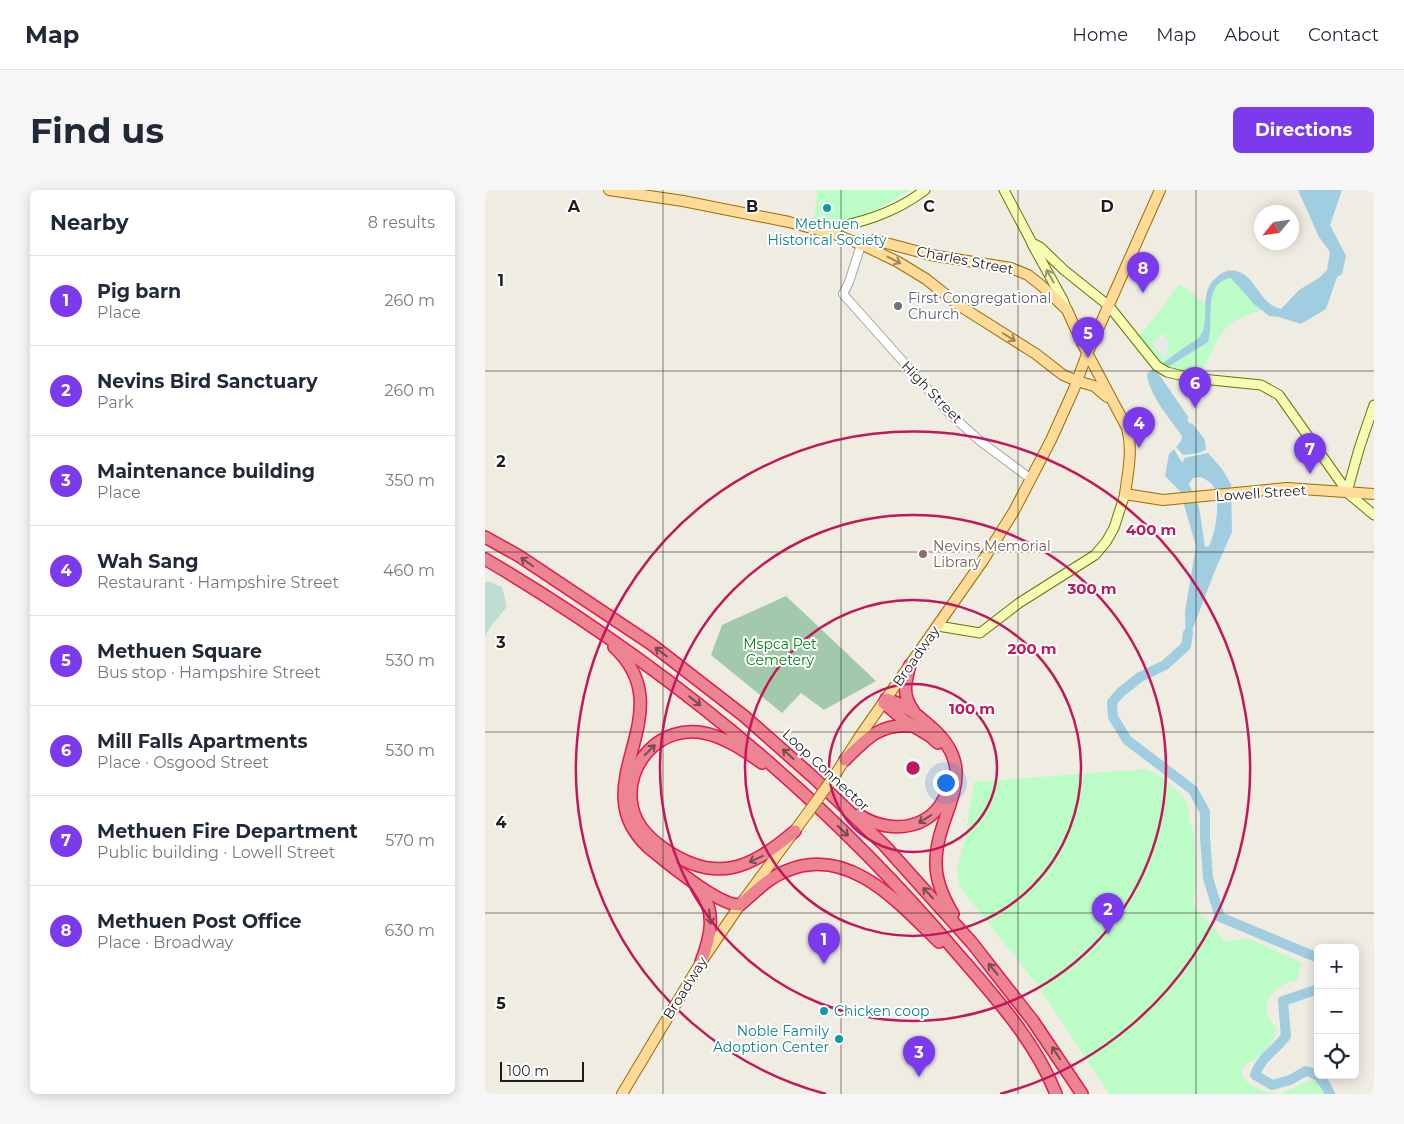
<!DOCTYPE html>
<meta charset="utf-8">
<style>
:root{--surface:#fff;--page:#f6f6f7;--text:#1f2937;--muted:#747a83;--line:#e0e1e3;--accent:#7c3aed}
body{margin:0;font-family:Montserrat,sans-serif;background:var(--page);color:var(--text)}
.controls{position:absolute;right:15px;bottom:15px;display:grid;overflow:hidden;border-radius:8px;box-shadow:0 2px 12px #0003}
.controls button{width:45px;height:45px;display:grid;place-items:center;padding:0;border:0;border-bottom:1px solid var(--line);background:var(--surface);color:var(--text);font:25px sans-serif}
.compass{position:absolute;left:769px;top:15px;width:45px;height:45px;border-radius:50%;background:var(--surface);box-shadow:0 2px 12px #0003;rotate:241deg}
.scale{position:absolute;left:15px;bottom:12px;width:84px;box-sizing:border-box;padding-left:5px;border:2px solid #1d1d1d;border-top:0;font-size:14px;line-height:18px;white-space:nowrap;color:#1d1d1d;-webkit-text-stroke:4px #fff;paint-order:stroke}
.you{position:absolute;left:460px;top:592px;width:18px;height:18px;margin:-12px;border:4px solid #fff;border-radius:50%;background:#1a73e8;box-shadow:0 0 0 8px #1a73e833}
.badge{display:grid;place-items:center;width:32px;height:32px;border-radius:50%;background:var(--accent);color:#fff;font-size:16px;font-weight:700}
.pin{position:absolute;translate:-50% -41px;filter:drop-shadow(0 1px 2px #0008)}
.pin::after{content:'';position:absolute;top:26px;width:18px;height:15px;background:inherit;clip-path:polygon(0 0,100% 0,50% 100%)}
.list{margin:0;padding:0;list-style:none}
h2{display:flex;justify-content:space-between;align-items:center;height:65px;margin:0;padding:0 20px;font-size:21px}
h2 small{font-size:16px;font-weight:400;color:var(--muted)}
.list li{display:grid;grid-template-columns:32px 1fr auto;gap:15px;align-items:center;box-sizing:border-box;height:90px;padding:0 20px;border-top:1px solid var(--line)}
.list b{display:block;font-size:19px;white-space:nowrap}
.list p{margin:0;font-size:16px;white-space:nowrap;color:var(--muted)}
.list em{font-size:16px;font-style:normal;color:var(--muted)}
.icon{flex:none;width:28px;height:28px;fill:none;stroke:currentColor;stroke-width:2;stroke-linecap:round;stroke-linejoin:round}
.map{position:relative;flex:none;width:889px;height:904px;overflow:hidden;border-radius:8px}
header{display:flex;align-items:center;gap:30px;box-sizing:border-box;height:70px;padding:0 25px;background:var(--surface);border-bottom:1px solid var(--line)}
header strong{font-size:24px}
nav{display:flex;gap:28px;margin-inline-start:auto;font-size:18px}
.intro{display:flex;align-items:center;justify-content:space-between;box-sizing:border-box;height:120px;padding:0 30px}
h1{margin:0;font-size:35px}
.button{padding:12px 22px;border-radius:8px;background:var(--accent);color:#fff;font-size:18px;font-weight:700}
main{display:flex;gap:30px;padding:0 30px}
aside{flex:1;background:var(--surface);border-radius:8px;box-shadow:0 2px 12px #0003}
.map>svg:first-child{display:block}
</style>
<header>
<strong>Map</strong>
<nav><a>Home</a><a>Map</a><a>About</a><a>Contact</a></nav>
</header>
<div class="intro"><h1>Find us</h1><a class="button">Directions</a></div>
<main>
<aside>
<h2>Nearby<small>8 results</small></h2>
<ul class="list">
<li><span class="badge">1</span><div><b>Pig barn</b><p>Place</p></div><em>260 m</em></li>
<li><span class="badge">2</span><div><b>Nevins Bird Sanctuary</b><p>Park</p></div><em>260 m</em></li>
<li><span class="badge">3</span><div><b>Maintenance building</b><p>Place</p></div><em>350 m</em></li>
<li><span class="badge">4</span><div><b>Wah Sang</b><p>Restaurant · Hampshire Street</p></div><em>460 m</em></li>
<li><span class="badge">5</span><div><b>Methuen Square</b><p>Bus stop · Hampshire Street</p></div><em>530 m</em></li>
<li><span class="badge">6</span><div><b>Mill Falls Apartments</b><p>Place · Osgood Street</p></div><em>530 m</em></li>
<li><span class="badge">7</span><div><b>Methuen Fire Department</b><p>Public building · Lowell Street</p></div><em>570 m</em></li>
<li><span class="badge">8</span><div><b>Methuen Post Office</b><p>Place · Broadway</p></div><em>630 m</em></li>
</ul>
</aside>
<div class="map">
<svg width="889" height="904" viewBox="0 0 889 904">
<rect width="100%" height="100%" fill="#efece2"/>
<path fill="#beded2" d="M0 392H5L17 397 22 416C16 426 2 438 0 448Z"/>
<path fill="#a2c9ab" d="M301 406 391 491 339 520 316 503 297 523 226 465 237 435Z"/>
<g fill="#bcfcc6">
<path d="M331 0H425C393 20 367 36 328 31L332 5Z"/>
<path d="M749 84 778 120C766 124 751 128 742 137 730 149 724 169 716 183L682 177 665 162 654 147 695 94 722 115 731 91Z"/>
<path d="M661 579 680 589 699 608 703 615 705 630 709 644 711 686 708 712 710 719 730 738 740 752 755 749 767 750 817 773 812 790C797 792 776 807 782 825 784 830 788 834 792 838 790 850 781 861 772 868 766 872 760 874 756 881 760 898 777 900 792 904H624L554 797 474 696 472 678 480 650 489 592Z"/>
<path d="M828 890 837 896 842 904H795L822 891Z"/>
</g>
<path fill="#e9e9e9" d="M678 143 685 154 682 157 685 163 678 168 667 153Z"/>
<g fill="#a0cde0" fill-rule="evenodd">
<path d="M813 0H857L845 35 861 66 857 84 852 87 841 119 816 134 794 127 784 126 769 114 746 88C716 93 730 132 723 152L673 183 704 228 702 229 705 234 707 233 720 250 721 260 713 263 698 265 691 257 696 251 697 246C685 229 664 205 662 184 668 177 674 176 681 171 688 166 695 160 703 155 706 153 712 150 715 146 727 131 711 102 733 86 738 81 747 79 754 82 772 88 774 114 796 119L814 100 834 88 842 80 845 62 834 47Z"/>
<path d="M689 259 696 271 698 273 699 268 723 263 737 279 746 294 747 342 731 378 701 456 700 422 711 356 695 301 680 286 684 264ZM715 287C720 289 725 291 728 296 736 310 731 342 724 356L720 357 714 317 704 294 708 288Z"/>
</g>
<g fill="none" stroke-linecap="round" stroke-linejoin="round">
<g stroke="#a0cde0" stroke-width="10">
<path d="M703 443 701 456 680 475 655 487 636 502 627 512 628 527 642 550 708 600 720 622V647L723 688 735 727 833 768"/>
<path d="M833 799 798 811 801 846C790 861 775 868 770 885L787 895 805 890 821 881C834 884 840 893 845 904"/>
</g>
<defs>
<path id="tertiary" d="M376 55 364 92 358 104 463 222 495 251 546 289"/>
<g id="secondary">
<path d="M519 0 547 53 555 57 579 80 624 116 672 176 682 182 707 188 776 195 794 205 864 304 889 325"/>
<path d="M335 40C373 34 409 24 440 0"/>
<path d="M547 54 578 110 582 120"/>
<path d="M862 302 874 259 889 215"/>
<path d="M453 436 495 443 534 413 610 365 621 352 629 338 640 304"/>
</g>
<g id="primary">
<path d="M124 0 198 11 304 32 352 45 380 56 413 72 441 89 475 116 551 164 578 185 592 191 609 196 622 207"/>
<path d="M376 55 390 50 446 65 526 78 543 85 557 96 582 120 598 155 642 238C648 260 643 282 640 304L678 310 802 298 889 304"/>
<path d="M348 588 377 543 497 372 529 321 566 250 589 199 602 164 675 0"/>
<path d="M137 904 216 772 255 715 322 624"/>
</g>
<g id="motorway">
<path d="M0 347 34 366 166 454 259 526 328 587 399 655 487 753 548 831 597 904"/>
<path d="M0 369C179 474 336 603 471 762 508 805 550 850 571 904"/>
<path d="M129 457C201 524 95 594 163 657 181 672 234 716 255 715 269 703 283 688 301 681 363 654 414 713 454 752"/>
<path d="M425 475C420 493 417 505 428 520"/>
<path d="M401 509C421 515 430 523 446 537 500 584 450 621 451 674 451 692 459 709 468 724"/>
<path d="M399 513 420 531 445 546 453 553"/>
<path d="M360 570C381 549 395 533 426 536"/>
<path d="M277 573C260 561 240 547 219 543 176 534 139 574 147 616 151 635 163 647 178 658 231 695 265 679 310 641"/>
<path d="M374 625C408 647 454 639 464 594"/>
<path d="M213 697C232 721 226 746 216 772"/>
</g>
</defs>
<use href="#tertiary" stroke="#a4a4a4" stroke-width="10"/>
<use href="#secondary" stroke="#637900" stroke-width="11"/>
<use href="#primary" stroke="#977000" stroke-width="12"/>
<use href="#motorway" stroke="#e31950" stroke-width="14"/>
<use href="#tertiary" stroke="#fff" stroke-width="8"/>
<use href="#secondary" stroke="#f4fdb3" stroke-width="9"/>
<use href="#primary" stroke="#ffda98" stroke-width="10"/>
<use href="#motorway" stroke="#ec8591" stroke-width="11"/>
<defs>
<path id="primary-bridge" d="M322 624 348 588"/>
</defs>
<use href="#primary-bridge" stroke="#977000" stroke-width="12" stroke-linecap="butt"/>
<use href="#primary-bridge" stroke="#ffda98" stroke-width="10"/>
</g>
<defs><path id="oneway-shaft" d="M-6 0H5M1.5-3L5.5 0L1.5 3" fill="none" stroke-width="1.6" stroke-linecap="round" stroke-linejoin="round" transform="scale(1.25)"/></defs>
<g stroke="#998561">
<use href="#oneway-shaft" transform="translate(409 70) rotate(27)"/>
<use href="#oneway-shaft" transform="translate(524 147) rotate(32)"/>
</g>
<use stroke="#939870" href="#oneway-shaft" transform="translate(565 86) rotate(-119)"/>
<g stroke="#7a4c51">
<use href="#oneway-shaft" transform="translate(42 372) rotate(-145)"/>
<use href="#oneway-shaft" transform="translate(176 462) rotate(-143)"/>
<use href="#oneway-shaft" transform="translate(210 511) rotate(38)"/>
<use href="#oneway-shaft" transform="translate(165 560) rotate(-45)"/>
<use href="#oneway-shaft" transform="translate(303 564) rotate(-138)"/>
<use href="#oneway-shaft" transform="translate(440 629) rotate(148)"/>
<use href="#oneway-shaft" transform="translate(358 641) rotate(44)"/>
<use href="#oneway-shaft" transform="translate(271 669) rotate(155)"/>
<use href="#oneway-shaft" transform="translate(443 703) rotate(-133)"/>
<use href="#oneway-shaft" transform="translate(225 727) rotate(83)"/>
<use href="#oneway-shaft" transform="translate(508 779) rotate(-129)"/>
<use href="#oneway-shaft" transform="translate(571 863) rotate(-124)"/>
</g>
<path fill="none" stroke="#1d1d1d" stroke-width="1" stroke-opacity="0.55" d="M178 0V904M356 0V904M533 0V904M711 0V904M0 181H889M0 362H889M0 542H889M0 723H889"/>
<g fill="none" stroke="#c2185b" stroke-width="2.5">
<circle cx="428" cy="578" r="84"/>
<circle cx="428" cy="578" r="168"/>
<circle cx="428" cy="578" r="253"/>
<path d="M341 904A337 337 0 1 1 515 904"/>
</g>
<g fill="#0f9aa8" stroke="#fff" stroke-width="2">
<circle cx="342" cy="18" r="5"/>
<circle cx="339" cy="821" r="5"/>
<circle cx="354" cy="849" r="5"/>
</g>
<circle fill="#6b7280" stroke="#fff" stroke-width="2" cx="413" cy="116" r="5"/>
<circle fill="#8d6e63" stroke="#fff" stroke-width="2" cx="438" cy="364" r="5"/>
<g text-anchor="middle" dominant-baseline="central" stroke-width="4" stroke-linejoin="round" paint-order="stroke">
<g font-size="14" fill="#0d838f" stroke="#fff">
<text x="342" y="34">Methuen<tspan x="342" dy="16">Historical Society</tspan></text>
<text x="349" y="821" text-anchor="start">Chicken coop</text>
<text x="344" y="841" text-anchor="end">Noble Family<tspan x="344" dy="16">Adoption Center</tspan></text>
</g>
<g font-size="14" fill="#1d1d1d" stroke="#fff">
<text transform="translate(480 70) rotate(11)">Charles Street</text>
<text transform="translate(447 202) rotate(46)">High Street</text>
<text transform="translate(776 303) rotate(-4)">Lowell Street</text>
<text transform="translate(431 466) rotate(-55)">Broadway</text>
<text transform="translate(341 580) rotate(43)">Loop Connector</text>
<text transform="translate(200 798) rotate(-58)">Broadway</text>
</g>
<g font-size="14" fill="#5b616d" stroke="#fff" text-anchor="start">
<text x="423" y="108">First Congregational<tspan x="423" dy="16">Church</tspan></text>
</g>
<g font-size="14" fill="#785e54" stroke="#fff" text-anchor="start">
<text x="448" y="356">Nevins Memorial<tspan x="448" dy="16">Library</tspan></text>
</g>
<g font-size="14" fill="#058218" stroke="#fff">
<text x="295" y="454">Mspca Pet<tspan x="295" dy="16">Cemetery</tspan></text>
</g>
</g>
<g font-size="16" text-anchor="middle" font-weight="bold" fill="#1d1d1d" stroke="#fff" stroke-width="4" stroke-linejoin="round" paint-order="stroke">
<text x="89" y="22">A</text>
<text x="267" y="22">B</text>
<text x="444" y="22">C</text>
<text x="622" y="22">D</text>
<text x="16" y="96">1</text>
<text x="16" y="277">2</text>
<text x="16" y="458">3</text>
<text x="16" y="638">4</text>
<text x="16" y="819">5</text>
</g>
<circle cx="428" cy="578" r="8" fill="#c2185b" stroke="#fff" stroke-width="2.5"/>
<g font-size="15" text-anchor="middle" font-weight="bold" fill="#c2185b" stroke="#fff" stroke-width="4" stroke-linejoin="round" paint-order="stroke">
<text x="666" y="345">400 m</text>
<text x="607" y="404">300 m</text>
<text x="547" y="464">200 m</text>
<text x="487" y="524">100 m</text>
</g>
</svg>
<div class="controls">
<button>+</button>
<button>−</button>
<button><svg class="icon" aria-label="locate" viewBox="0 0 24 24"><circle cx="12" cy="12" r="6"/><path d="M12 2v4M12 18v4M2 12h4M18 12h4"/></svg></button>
</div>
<svg class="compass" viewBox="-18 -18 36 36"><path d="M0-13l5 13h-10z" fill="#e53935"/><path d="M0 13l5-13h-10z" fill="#747a83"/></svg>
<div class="scale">100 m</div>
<div class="you"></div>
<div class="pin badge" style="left:339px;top:774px">1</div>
<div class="pin badge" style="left:623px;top:744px">2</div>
<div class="pin badge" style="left:434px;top:887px">3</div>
<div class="pin badge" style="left:654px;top:258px">4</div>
<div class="pin badge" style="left:603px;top:168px">5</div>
<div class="pin badge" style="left:710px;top:218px">6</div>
<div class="pin badge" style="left:825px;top:284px">7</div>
<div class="pin badge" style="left:658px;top:103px">8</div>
</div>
</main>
